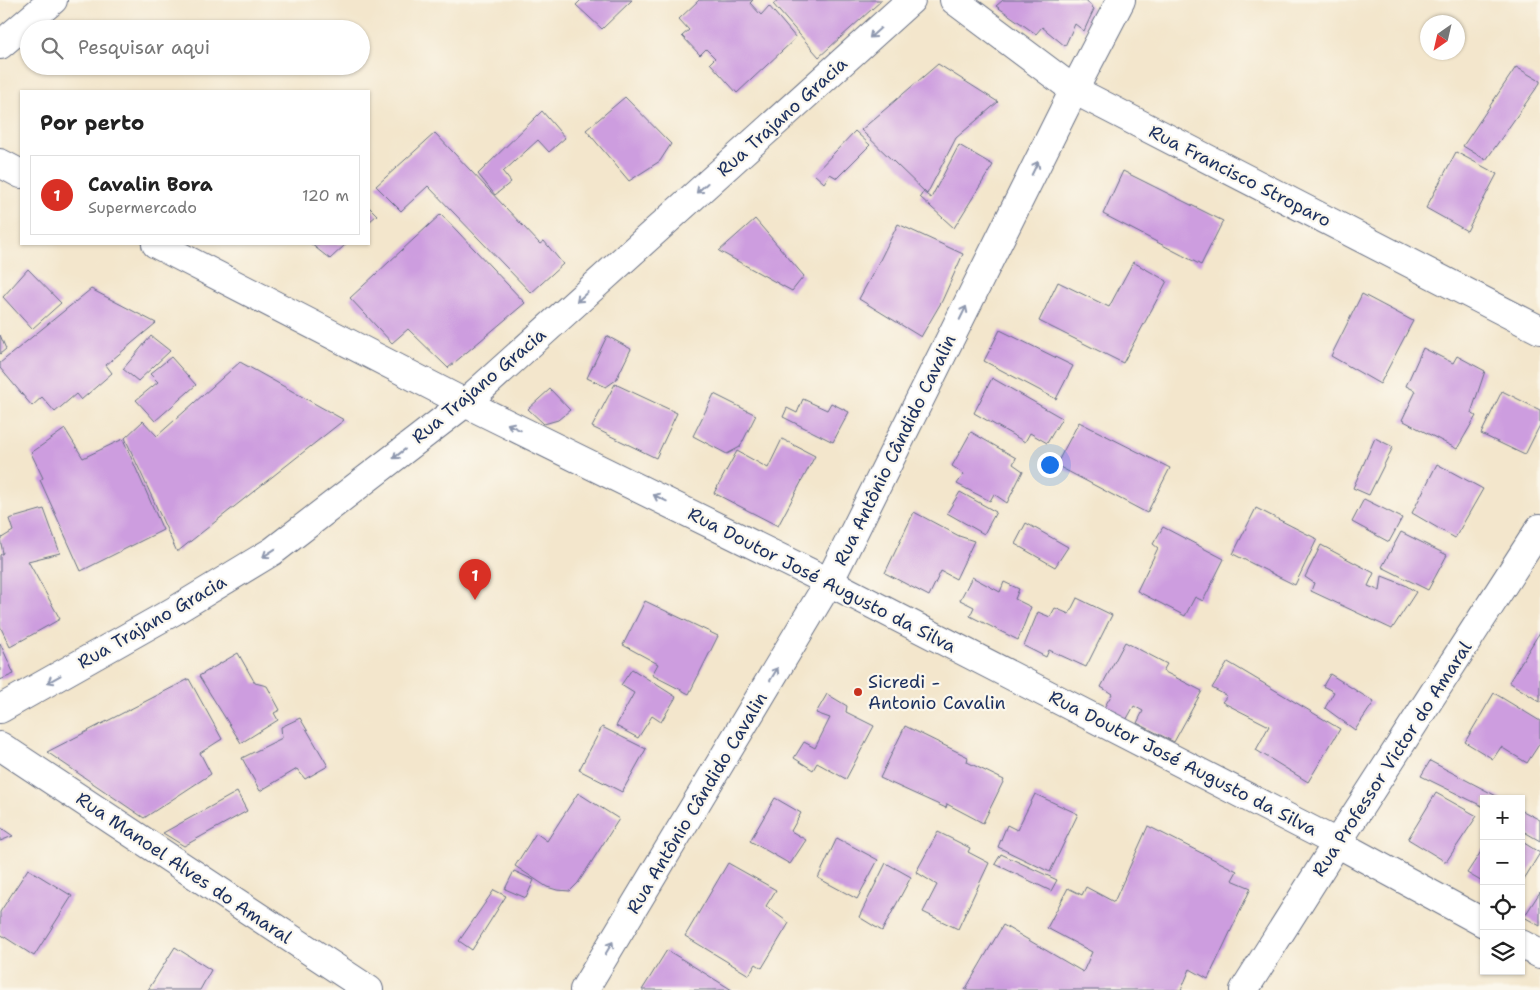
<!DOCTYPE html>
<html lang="pt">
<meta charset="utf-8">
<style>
:root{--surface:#fff;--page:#f2f2f2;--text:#222;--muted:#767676;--line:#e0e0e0;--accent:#d93025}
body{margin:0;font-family:"Shantell Sans",sans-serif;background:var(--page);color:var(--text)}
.controls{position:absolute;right:15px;bottom:15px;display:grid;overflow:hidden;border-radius:0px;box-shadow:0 1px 4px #0004}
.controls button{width:45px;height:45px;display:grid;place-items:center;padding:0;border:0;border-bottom:1px solid var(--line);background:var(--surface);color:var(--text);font:25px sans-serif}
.compass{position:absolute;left:1420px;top:15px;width:45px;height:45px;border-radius:50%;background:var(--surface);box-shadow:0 1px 4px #0004;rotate:214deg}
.you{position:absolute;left:1049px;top:464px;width:18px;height:18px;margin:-12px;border:4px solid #fff;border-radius:50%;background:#1a73e8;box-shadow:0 0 0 8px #1a73e833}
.badge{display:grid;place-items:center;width:32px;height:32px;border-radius:50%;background:var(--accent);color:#fff;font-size:16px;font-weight:700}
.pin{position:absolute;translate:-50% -41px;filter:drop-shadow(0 1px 2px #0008)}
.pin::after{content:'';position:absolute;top:26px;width:18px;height:15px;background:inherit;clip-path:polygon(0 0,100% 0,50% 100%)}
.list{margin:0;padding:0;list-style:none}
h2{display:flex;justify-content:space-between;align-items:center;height:65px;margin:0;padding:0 20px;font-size:21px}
h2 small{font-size:16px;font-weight:400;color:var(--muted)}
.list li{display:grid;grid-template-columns:32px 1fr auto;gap:15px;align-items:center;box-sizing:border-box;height:80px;margin:0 10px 10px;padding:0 10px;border:1px solid var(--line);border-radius:0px}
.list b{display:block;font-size:19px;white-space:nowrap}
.list p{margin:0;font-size:16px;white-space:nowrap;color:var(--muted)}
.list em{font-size:16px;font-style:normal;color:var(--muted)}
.icon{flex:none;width:28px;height:28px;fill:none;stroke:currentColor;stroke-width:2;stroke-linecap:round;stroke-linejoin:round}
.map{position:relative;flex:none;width:1540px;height:990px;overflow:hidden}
.search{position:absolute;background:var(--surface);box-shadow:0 1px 4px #0004;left:20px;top:20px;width:350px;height:55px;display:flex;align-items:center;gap:12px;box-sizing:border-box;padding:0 18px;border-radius:28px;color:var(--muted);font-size:19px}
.panel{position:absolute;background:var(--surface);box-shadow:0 1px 4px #0004;left:20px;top:90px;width:350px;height:155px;border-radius:0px}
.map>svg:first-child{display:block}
</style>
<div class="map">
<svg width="1540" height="990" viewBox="0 0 1540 990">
<rect width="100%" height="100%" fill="#fbf7ec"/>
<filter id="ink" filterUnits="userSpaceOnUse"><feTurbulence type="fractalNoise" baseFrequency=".02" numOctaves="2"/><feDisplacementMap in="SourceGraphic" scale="10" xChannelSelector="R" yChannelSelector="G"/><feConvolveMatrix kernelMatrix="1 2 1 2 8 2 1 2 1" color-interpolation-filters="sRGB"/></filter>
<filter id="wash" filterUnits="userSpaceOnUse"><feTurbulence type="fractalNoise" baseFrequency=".0096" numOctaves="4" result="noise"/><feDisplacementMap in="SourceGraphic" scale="20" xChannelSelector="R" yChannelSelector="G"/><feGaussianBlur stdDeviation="1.12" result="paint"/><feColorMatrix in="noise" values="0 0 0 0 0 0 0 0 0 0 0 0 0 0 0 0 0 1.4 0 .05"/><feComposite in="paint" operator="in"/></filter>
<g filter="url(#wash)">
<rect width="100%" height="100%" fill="#f3e6cc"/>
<g id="blocks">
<g fill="#cd9ddf">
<path d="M581 0H632L602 29 576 5Z"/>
<path d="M699 0H753L750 3 761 15 769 6 796 38 737 93 710 63 715 58 706 49 700 55 682 36 689 30 679 19Z"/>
<path d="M778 0H882L819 57 773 4Z"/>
<path d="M1003 0H1086L1094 9 1084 31 1075 24 1065 46 1042 27 1036 34 996 6Z"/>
<path d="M938 64 998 102 956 138 927 194 861 130Z"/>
<path d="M1516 67 1540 81V83L1486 160 1463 146Z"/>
<path d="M625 97 671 144 660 161 629 181 586 130Z"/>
<path d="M542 111 565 138 549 152 538 140 503 172 511 182 495 195 478 174Z"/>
<path d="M855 131 870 145 837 178 830 174 824 183 814 174Z"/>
<path d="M435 133 540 244 544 241 563 264 531 293 428 186 401 211 376 186Z"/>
<path d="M959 145 993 165 954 228 920 197 923 192 931 198Z"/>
<path d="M1456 152 1497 174 1467 231 1426 208Z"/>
<path d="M1123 171 1223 221 1201 265 1103 214Z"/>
<path d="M369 207 377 215 369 222Z"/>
<path d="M441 214 525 303 448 368 408 329 392 343 350 298Z"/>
<path d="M755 219 804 276 792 291 719 251Z"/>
<path d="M898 224 963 254 942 301 921 337 859 299 878 264Z"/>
<path d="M311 244H346L330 259Z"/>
<path d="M1133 262 1167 281 1123 363 1039 321 1058 282 1109 307Z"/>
<path d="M28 269 61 303 32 329 3 297Z"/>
<path d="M91 289 156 323 106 365 112 373 81 400 76 394 55 412 42 397 32 406 0 368V363Z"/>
<path d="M1362 294 1413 321 1380 384 1331 356Z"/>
<path d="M1000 330 1073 366 1056 399 984 361Z"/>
<path d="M0 335 6 349 0 354Z"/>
<path d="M151 336 170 351 138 381 123 369Z"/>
<path d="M607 336 631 349 616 380 606 387 587 378Z"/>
<path d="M1423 348 1453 363 1457 356 1485 371 1471 413 1476 416 1457 449 1402 420 1416 391 1406 386Z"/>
<path d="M171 357 196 385 155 421 136 400 158 382 150 374Z"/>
<path d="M240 362 344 420 177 552 125 438 143 421 157 436Z"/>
<path d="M992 378 1062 418 1047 443 1030 433 1025 442 974 413Z"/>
<path d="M615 384 677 413 656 458 592 427Z"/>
<path d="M550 389 570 410 558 420 544 424 528 409Z"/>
<path d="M1502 391 1540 410V425L1525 455 1481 434Z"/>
<path d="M714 394 756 415 740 447 727 454 693 436Z"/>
<path d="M803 399 827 410 831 403 849 412 833 442 783 417 787 408 797 413Z"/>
<path d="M1079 422 1170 468 1147 513 1056 465Z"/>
<path d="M65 429 83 458 123 439 163 530 81 571 40 480 43 478 31 453Z"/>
<path d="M971 432 1016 458 1013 464 1023 471 1007 503 994 494 990 501 957 484 964 474 952 466Z"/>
<path d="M1375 438 1393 447 1369 495 1353 488Z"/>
<path d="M782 439 815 456 778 526 714 493 737 451 768 468Z"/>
<path d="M1437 464 1483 489 1455 538 1412 513Z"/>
<path d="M960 492 996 512 984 534 947 513Z"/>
<path d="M1364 499 1402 518 1389 542 1352 522Z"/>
<path d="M1256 508 1317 539 1295 585 1233 554Z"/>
<path d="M44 509 60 553 28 561 60 619 10 647 0 626V555L3 553 0 539 13 531 9 519Z"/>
<path d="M914 512 959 536 974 541 956 579 941 571 929 596 885 573Z"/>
<path d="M1026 523 1068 547 1055 567 1015 544Z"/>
<path d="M1163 527 1224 559 1203 601 1195 597 1185 616 1137 591 1158 548 1153 544Z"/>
<path d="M1401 532 1447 555 1428 590 1382 567Z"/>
<path d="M1321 545 1374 573 1368 586 1380 591 1382 576 1405 585 1416 592 1392 629 1311 591 1314 583 1305 577Z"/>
<path d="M972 577 1000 592 1004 582 1019 589 1015 599 1031 607 1018 640 970 616 974 607 960 600Z"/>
<path d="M1077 598 1112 615 1086 667 1049 650 1046 657 1024 646 1038 612 1050 617 1055 608 1069 614Z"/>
<path d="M645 601 718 636 689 694 652 675 658 664 623 645Z"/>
<path d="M1540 632V702L1509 682Z"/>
<path d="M1125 642 1167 664 1163 671 1202 691 1174 742 1137 723 1143 711 1134 706 1124 724 1102 711 1112 694 1101 687Z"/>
<path d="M0 643 14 674 0 680Z"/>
<path d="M238 653 255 683 267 686 280 710 274 713 278 720 241 743 199 676Z"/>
<path d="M1228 662 1340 729 1308 782 1256 750 1269 726 1222 702 1227 696 1212 688Z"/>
<path d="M632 669 676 697 661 722 652 716 638 738 616 726 634 693 621 685Z"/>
<path d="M1330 674 1374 702 1355 730 1325 708 1334 692 1323 686Z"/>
<path d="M189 679 222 739 200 753 211 774 144 818 47 752Z"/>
<path d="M1494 693 1540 721V743L1527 763 1501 747 1493 759 1465 742Z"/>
<path d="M827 694 847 706 846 712 874 726 846 779 817 763 813 770 794 758 804 742 815 748 830 718 816 713Z"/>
<path d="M300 718 328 766 305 779 297 769 260 791 242 758 282 738 281 727Z"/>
<path d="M905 726 968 757 967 762 1004 780 983 823 947 804 946 808 880 778Z"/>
<path d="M602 727 646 749 622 792 579 770Z"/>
<path d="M1430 761 1502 799H1484V807L1421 776Z"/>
<path d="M237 792 247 811 184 846 163 833Z"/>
<path d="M578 793 619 819 578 883 570 891 557 890 547 887 515 866 536 833 547 841Z"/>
<path d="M1436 793 1477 816 1446 862 1408 839Z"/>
<path d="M1035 794 1078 814 1050 872 998 847 1007 825 1017 830Z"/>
<path d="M775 798 801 813 791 831 806 840 790 864 750 841Z"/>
<path d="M1521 810 1540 820V841L1521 830Z"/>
<path d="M1148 826 1237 871 1232 880 1251 888 1208 979 1190 969 1181 990H965L1003 925 1083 972 1092 952 1047 928 1068 888 1082 895 1086 887 1114 902Z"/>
<path d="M0 827 13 836 0 841Z"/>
<path d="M938 832 970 848 968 852 989 863 958 929 923 912 937 885 916 872Z"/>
<path d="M837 838 878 860 857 899 818 878Z"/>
<path d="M1521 841 1540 853 1521 884Z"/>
<path d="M1484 847V883L1467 873Z"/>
<path d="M1001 854 1057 880 1051 891 995 864Z"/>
<path d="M728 863 776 890 766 906 789 923 762 968 756 964 749 975 685 936Z"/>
<path d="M886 863 911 877 882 931 859 917Z"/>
<path d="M28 869 72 896 34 956 0 934V912Z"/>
<path d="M514 871 534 880 526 898 505 889Z"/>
<path d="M494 890 506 896 472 950 459 941Z"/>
<path d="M1540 892V926L1524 917Z"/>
<path d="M175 947 211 970 200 990H148Z"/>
<path d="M667 950 732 990H642Z"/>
</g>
</g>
</g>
<g filter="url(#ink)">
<use href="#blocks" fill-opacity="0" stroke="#676f84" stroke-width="1"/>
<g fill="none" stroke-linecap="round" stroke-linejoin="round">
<defs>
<g id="street">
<path d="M954 0 1074 90 1540 330"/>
<path d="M0 45 53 0"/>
<path d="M0 163 21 174"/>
<path d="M156 244 465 403 829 582 1337 843 1484 923"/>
<path d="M0 746 369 990"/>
<path d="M1521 944 1540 954"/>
<path d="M584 990 829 582 1074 90 1121 0"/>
<path d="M1244 990 1337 843 1540 528"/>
</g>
<path id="secondary" d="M0 709 174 611 273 551 465 403 911 0"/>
</defs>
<use href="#street" stroke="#676f84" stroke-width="30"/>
<use href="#secondary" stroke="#676f84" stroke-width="30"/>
<use href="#street" stroke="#fff" stroke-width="28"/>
<use href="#secondary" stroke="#fff" stroke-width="28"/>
</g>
<defs><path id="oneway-shaft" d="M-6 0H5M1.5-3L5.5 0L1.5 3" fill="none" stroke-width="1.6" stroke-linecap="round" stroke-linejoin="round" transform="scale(1.25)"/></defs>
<g stroke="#8d97ae">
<use href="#oneway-shaft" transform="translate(875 33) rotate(138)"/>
<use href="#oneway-shaft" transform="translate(1035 168) rotate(-64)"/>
<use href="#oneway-shaft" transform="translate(702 188) rotate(138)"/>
<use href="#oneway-shaft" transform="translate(582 297) rotate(138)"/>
<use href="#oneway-shaft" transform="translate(963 313) rotate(-64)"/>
<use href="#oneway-shaft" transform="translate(514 427) rotate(-154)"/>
<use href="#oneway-shaft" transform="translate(399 454) rotate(142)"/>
<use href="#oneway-shaft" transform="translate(660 498) rotate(-154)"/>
<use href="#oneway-shaft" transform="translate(269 553) rotate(147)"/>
<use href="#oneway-shaft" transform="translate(774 674) rotate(-59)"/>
<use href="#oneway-shaft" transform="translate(54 679) rotate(151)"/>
<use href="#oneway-shaft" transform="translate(609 948) rotate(-59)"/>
</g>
</g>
<circle fill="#c8321e" stroke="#fbf7ec" stroke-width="2" cx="858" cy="692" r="5"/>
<g text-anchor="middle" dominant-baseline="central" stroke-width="4.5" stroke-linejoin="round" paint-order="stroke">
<g font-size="18" fill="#1b2f5e" stroke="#fbf7ec">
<text transform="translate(782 117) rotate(-42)">Rua Trajano Gracia</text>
<text transform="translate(1240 176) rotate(27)">Rua Francisco Stroparo</text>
<text transform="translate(479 386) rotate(-40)">Rua Trajano Gracia</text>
<text transform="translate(895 450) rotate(-64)">Rua Antônio Cândido Cavalin</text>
<text transform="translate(822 580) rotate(27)">Rua Doutor José Augusto da Silva</text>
<text transform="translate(152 622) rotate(-30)">Rua Trajano Gracia</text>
<text transform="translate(1392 759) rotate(-57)">Rua Professor Victor do Amaral</text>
<text transform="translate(1183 763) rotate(27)">Rua Doutor José Augusto da Silva</text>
<text transform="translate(697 803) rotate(-59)">Rua Antônio Cândido Cavalin</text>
<text transform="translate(184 868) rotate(34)">Rua Manoel Alves do Amaral</text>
</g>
<g font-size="18" fill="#1b2f5e" stroke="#fbf7ec" text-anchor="start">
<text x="868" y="682">Sicredi -<tspan x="868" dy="21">Antonio Cavalin</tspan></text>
</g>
</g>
</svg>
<div class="controls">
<button>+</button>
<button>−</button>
<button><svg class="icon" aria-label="locate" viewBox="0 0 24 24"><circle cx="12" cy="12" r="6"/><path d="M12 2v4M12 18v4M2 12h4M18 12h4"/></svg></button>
<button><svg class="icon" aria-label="layers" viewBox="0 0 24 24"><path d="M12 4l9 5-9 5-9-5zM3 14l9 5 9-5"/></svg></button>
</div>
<svg class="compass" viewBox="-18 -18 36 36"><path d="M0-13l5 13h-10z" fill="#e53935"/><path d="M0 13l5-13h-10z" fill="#767676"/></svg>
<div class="you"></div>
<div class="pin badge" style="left:475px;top:600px">1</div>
<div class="search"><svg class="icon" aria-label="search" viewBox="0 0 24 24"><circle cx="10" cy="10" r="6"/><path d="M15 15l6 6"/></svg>Pesquisar aqui</div>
<section class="panel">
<h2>Por perto<small></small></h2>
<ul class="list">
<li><span class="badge">1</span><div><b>Cavalin Bora</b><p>Supermercado</p></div><em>120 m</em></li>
</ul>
</section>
</div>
